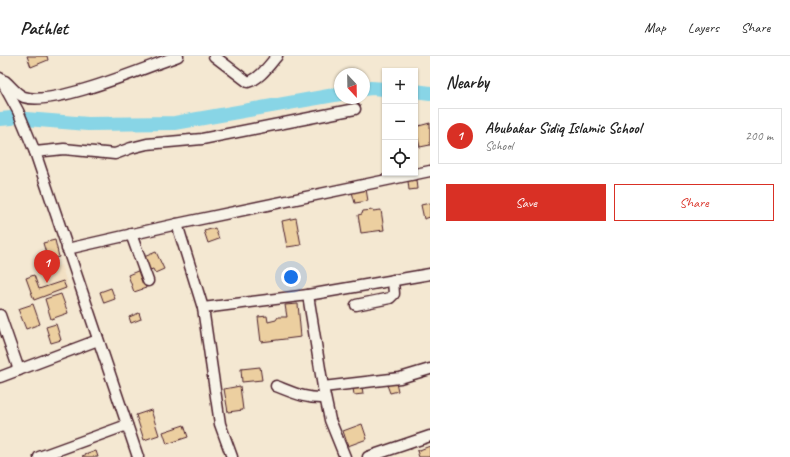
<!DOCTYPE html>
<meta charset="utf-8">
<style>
:root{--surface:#fff;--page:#f6f6f6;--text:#222;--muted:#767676;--line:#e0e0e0;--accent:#d93025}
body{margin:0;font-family:Caveat,sans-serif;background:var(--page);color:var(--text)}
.controls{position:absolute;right:12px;top:12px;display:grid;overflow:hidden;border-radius:0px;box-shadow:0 1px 3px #0004}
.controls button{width:36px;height:36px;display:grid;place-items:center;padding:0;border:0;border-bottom:1px solid var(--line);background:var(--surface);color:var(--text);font:20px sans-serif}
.compass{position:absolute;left:334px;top:12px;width:36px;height:36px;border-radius:50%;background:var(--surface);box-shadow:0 1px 3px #0004;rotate:158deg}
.you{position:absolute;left:291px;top:221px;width:14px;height:14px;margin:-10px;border:3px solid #fff;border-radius:50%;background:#1a73e8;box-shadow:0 0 0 6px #1a73e833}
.badge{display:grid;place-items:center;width:26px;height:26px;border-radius:50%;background:var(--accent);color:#fff;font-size:13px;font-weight:700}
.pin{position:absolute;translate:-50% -33px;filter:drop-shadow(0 1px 2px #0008)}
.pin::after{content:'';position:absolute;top:21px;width:14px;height:12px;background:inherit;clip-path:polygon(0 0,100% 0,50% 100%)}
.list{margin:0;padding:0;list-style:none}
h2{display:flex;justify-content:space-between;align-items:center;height:52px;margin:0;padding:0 16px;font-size:17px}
h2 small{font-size:13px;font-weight:400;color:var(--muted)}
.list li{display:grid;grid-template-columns:26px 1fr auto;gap:12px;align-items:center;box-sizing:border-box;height:56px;margin:0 8px 8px;padding:0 8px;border:1px solid var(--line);border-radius:0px}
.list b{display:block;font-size:15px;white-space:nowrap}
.list p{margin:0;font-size:13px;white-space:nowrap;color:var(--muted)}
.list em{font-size:13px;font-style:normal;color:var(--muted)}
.actions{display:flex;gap:8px;padding:12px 16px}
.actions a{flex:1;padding:9px 0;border:1px solid var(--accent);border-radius:0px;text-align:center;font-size:14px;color:var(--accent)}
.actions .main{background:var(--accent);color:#fff}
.icon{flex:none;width:22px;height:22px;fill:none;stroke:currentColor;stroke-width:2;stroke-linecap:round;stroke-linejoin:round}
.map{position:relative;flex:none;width:430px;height:401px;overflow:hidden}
header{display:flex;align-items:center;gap:24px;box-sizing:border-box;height:56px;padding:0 20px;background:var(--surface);border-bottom:1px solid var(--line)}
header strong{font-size:19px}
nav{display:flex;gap:22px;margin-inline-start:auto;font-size:14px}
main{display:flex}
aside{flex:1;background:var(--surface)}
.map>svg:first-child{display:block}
</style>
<header>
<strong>Pathlet</strong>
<nav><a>Map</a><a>Layers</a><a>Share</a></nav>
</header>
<main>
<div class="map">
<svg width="430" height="401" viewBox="0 0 430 401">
<rect width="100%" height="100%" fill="#f4e8d2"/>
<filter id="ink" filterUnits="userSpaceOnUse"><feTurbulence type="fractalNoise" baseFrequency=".025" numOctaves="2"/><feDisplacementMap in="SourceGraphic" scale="8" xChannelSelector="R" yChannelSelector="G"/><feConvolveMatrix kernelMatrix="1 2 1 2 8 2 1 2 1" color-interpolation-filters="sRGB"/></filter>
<g filter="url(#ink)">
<path fill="#f2e0c3" d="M61 209 69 233 33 245 25 222Z"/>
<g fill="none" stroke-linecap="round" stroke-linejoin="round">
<g stroke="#88d5e6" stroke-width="14">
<path d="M364 33 371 32 385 33"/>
<path d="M415 35 430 37"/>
<path d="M0 63 12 62"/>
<path d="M26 63 88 68 175 67 340 38"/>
</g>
</g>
<g fill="#eccfa0" stroke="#4a1f2b">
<path d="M27 0H47L48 4 31 11Z"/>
<path d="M430 67V89L420 91 415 71Z"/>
<path d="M416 124 417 133 409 134 408 125Z"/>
<path d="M366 133 368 145 355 147 352 136Z"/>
<path d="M430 147V161L424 163 421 149Z"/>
<path d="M373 154V155L381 154 384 174 361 177 358 159 362 158 363 155Z"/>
<path d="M296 162 301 189 287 191 282 165Z"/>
<path d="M215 172 219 183 208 187 204 175Z"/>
<path d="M55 184 59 201 48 204 43 187Z"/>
<path d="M156 196 164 213 155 217 153 213 150 214 144 201Z"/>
<path d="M140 214 146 232 134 236 128 219Z"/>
<path d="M34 219 39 233 63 225 66 232 34 244 26 222Z"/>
<path d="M111 232 115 243 104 247 100 236Z"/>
<path d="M61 238 68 257 51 263 45 243Z"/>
<path d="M33 248 40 268 26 273 18 253Z"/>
<path d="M298 248 301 281 261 286 258 261 267 260 268 266 276 264 278 261H287L285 249Z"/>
<path d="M139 257 141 263 131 267 129 261Z"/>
<path d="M56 268 61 284 51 287 46 271Z"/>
<path d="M260 311 262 324 242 326 241 313Z"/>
<path d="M396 326 398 335 390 337 387 329Z"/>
<path d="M240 330 243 354 228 356 224 333Z"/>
<path d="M362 330 363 338 354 339 353 332Z"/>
<path d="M151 354 159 379 144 384 136 359Z"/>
<path d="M362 368 367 383 348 390 343 375Z"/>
<path d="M184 369 188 381 167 388 163 376Z"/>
<path d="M430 390V401H419L417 395Z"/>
<path d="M96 395 98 401H83L82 400Z"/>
</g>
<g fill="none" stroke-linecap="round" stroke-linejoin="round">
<defs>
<g id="minor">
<path d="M214 0 248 26C260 23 269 9 277 0"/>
<path d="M0 22 18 55 35 96 138 401"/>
<path d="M5 25C11 30 16 38 24 41 53 51 147 11 178 0"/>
<path d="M35 96 64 93 115 98 131 92 147 88 202 83 355 53"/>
<path d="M177 168 203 252 220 368 232 401"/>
<path d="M131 178 148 225"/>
<path d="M67 193 177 168 430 115"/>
<path d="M308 239 323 331 330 364 345 401"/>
<path d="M356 249 390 242 394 238 393 224"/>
<path d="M203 252 308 239 430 218"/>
<path d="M0 259 19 314"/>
<path d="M0 321 98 284"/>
<path d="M276 330C294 337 306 343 325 342"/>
<path d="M323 331 400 322 430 313"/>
<path d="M39 401 127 369"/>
<path d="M368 401 430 380"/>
</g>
</defs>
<use href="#minor" stroke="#4a1f2b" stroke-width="13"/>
<use href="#minor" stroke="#f7f3e8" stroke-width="10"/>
</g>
</g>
</svg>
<div class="controls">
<button>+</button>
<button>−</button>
<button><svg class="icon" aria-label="locate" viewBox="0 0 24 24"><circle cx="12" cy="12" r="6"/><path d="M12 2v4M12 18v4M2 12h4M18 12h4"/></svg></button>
</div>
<svg class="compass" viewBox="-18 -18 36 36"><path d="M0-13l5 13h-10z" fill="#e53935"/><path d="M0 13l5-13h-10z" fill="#767676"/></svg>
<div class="you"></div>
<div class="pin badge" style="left:47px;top:227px">1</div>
</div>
<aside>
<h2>Nearby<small></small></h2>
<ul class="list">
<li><span class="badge">1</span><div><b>Abubakar Sidiq Islamic School</b><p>School</p></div><em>200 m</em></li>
</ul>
<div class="actions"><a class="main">Save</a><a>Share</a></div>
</aside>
</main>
